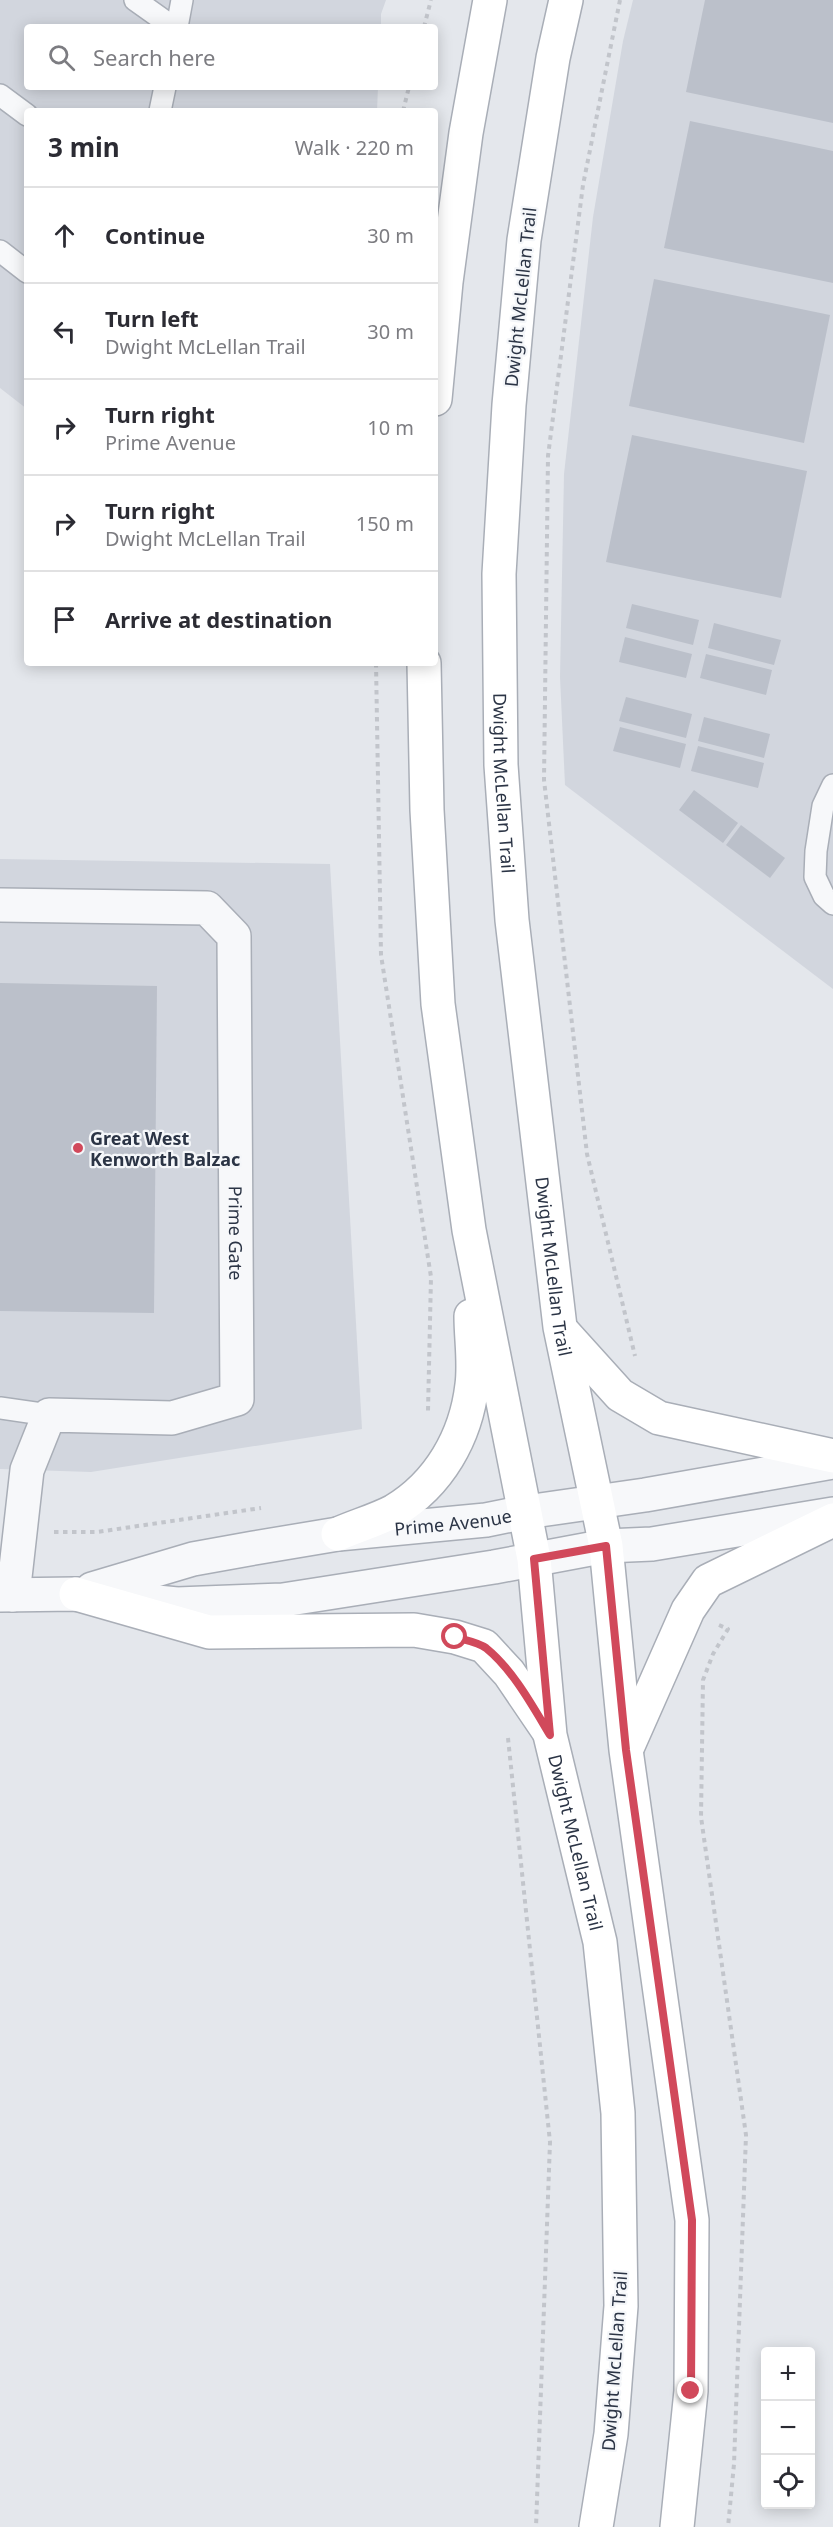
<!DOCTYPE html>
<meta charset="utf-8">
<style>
:root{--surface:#fff;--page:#f2f2f3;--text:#2b2b33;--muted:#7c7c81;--line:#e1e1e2}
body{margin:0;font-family:"Noto Sans",sans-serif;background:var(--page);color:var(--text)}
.controls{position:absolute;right:18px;bottom:18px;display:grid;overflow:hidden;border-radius:6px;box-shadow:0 3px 15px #0003}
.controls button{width:54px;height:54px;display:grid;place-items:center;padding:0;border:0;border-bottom:2px solid var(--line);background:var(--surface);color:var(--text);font:30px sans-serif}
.stop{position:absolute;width:18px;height:18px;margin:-14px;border:4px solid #d1495b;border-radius:50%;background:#fff}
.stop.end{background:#d1495b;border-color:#fff;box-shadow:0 2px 6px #0008}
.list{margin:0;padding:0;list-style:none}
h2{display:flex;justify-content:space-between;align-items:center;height:78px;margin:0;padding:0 24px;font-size:26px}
h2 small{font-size:20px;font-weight:400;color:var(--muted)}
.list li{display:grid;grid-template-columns:39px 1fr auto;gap:18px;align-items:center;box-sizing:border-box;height:96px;padding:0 24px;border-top:2px solid var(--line)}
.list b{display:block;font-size:22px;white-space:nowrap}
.list p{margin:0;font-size:20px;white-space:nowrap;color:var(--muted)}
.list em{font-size:20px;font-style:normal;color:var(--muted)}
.icon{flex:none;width:33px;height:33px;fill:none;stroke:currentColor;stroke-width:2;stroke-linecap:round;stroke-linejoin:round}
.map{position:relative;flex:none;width:833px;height:2527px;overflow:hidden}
.search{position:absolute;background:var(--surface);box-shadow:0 3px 15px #0003;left:24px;top:24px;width:414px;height:66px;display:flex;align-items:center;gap:15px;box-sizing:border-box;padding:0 21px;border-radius:6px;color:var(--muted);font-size:22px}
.panel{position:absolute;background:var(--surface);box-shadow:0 3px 15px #0003;left:24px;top:108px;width:414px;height:558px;border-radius:6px}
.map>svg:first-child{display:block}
</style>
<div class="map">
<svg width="833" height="2527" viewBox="0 0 833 2527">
<rect width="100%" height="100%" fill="#e4e7ec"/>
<g fill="#d2d6de">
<path d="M0 0H386L381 14V27H27V87H378L377 111H27V409L0 388Z"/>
<path d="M633 0H833V989L565 785 560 677 564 474 593 217 623 41Z"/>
<path d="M0 859 330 864 362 1429 91 1472 0 1469Z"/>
</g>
<g fill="#bbc0ca">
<path d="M705 0H833V123L686 92Z"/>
<path d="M690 121 833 151V283L664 248Z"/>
<path d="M654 279 830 315 804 443 629 406Z"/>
<path d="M632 435 807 471 781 598 606 562Z"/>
<path d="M632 604 699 620 693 645 626 628Z"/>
<path d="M714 623 781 640 774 665 708 648Z"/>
<path d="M625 637 692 654 686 678 619 662Z"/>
<path d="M706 654 772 670 766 695 700 678Z"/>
<path d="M626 697 692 714 686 738 619 721Z"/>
<path d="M704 717 770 734 764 758 698 741Z"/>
<path d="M620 727 686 744 680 768 613 751Z"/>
<path d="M698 746 764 763 758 788 691 771Z"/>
<path d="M694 790 738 823 723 843 679 810Z"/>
<path d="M741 825 785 858 770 878 726 845Z"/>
<path d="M0 983 157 986 154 1313 0 1311Z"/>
</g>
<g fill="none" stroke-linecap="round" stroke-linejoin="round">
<defs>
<g id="lane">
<path d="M135 0 173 27"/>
<path d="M177 27 182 0"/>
<path d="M0 95 27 115"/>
<path d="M160 111 165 87"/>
<path d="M0 251 27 272"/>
<path d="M833 785 823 806 816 851 815 877 824 896 833 904"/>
<path d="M0 1408 49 1415"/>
</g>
<g id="street">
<path id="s1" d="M0 905 207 908 234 936 237 1399 172 1418 49 1415 27 1470 13 1595"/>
<path id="s2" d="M92 1589 193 1559 254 1548 338 1534 486 1520 526 1512 645 1495 833 1462"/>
<path d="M0 1595 76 1594 177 1604 283 1600 494 1567 606 1546 652 1544 833 1514"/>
</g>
<g id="secondary">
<path id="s3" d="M566 0 553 58 524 240 509 405 499 574 501 765 512 920 560 1327 606 1546 626 1750 692 2220 691 2391 677 2527"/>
<path d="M435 399 446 282 466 133 490 0"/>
<path id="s4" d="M424 663 427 810 438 1004 469 1230 534 1559 550 1735 600 1942 618 2113 621 2306 611 2434 596 2527"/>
<path d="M564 1333 620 1395 659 1418 833 1456"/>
<path d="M338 1534C356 1526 377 1520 394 1511 439 1484 466 1437 472 1385 475 1363 471 1338 471 1316"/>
<path d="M76 1594 209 1632 414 1630 455 1637 484 1646 509 1673 547 1729"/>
<path d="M627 1748 688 1610 708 1581 833 1520"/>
</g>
</defs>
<use href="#lane" stroke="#a9aeb7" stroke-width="24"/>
<use href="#street" stroke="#a9aeb7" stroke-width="36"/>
<use href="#secondary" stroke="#a9aeb7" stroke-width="36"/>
<g stroke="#c2c5cb" stroke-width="4" stroke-dasharray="4.5 4.5" stroke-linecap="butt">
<path d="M620 0 583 185 548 456 544 780 587 1154 635 1356"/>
<path d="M424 27 431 0"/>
<path d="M403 111 409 87"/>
<path d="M376 663 381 955 431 1277 428 1411"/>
<path d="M54 1532H97L261 1508"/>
<path d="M719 1625 728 1629 713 1654 703 1680 701 1817 746 2135 734 2464 728 2527"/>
<path d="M508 1738 550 2142 536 2527"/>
</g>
<use href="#lane" stroke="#f7f8fa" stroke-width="21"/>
<use href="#street" stroke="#f7f8fa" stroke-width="33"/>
<use href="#secondary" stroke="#fff" stroke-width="33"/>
</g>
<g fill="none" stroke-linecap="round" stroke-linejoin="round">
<path stroke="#d1495b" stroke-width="8" d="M455 1637C464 1640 478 1642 486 1648 513 1670 532 1705 550 1735L534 1559 606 1546 626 1750 692 2220 691 2391"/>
</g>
<circle fill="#d1495b" stroke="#f4f6f9" stroke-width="2" cx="78" cy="1148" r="6"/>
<g text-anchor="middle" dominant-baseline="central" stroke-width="4.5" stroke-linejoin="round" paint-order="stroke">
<g font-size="18" fill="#2b3445" stroke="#f4f6f9">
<text transform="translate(520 297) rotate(-84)">Dwight McLellan Trail</text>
<text stroke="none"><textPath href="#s3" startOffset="788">Dwight McLellan Trail</textPath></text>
<text stroke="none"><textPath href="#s1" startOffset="543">Prime Gate</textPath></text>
<text stroke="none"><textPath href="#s3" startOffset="1274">Dwight McLellan Trail</textPath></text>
<text stroke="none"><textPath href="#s2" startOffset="368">Prime Avenue</textPath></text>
<text stroke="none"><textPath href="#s4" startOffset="1192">Dwight McLellan Trail</textPath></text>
<text transform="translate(614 2361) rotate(-86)">Dwight McLellan Trail</text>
</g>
<g font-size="18" font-weight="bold" fill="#2b3445" stroke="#f4f6f9" text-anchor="start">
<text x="90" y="1138">Great West<tspan x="90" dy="21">Kenworth Balzac</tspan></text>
</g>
</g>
</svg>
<div class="controls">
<button>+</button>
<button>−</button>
<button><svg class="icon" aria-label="locate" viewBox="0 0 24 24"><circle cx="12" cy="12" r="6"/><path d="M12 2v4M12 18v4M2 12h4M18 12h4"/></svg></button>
</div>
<div class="stop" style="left:455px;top:1637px"></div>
<div class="stop end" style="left:691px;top:2391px"></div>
<div class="search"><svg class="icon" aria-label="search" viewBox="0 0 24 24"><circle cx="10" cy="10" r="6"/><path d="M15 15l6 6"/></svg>Search here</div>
<section class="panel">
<h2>3 min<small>Walk · 220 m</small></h2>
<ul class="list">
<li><svg class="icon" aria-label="ahead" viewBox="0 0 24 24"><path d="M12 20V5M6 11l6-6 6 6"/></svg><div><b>Continue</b></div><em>30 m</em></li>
<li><svg class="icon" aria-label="left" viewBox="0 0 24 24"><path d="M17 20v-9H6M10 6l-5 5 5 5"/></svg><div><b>Turn left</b><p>Dwight McLellan Trail</p></div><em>30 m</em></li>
<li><svg class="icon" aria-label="right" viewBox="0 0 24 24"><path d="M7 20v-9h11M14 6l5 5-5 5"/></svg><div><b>Turn right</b><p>Prime Avenue</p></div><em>10 m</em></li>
<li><svg class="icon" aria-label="right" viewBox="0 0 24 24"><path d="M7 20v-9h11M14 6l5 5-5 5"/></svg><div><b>Turn right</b><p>Dwight McLellan Trail</p></div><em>150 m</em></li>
<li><svg class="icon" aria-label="arrive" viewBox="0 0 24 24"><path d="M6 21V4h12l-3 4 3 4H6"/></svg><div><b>Arrive at destination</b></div></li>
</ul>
</section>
</div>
